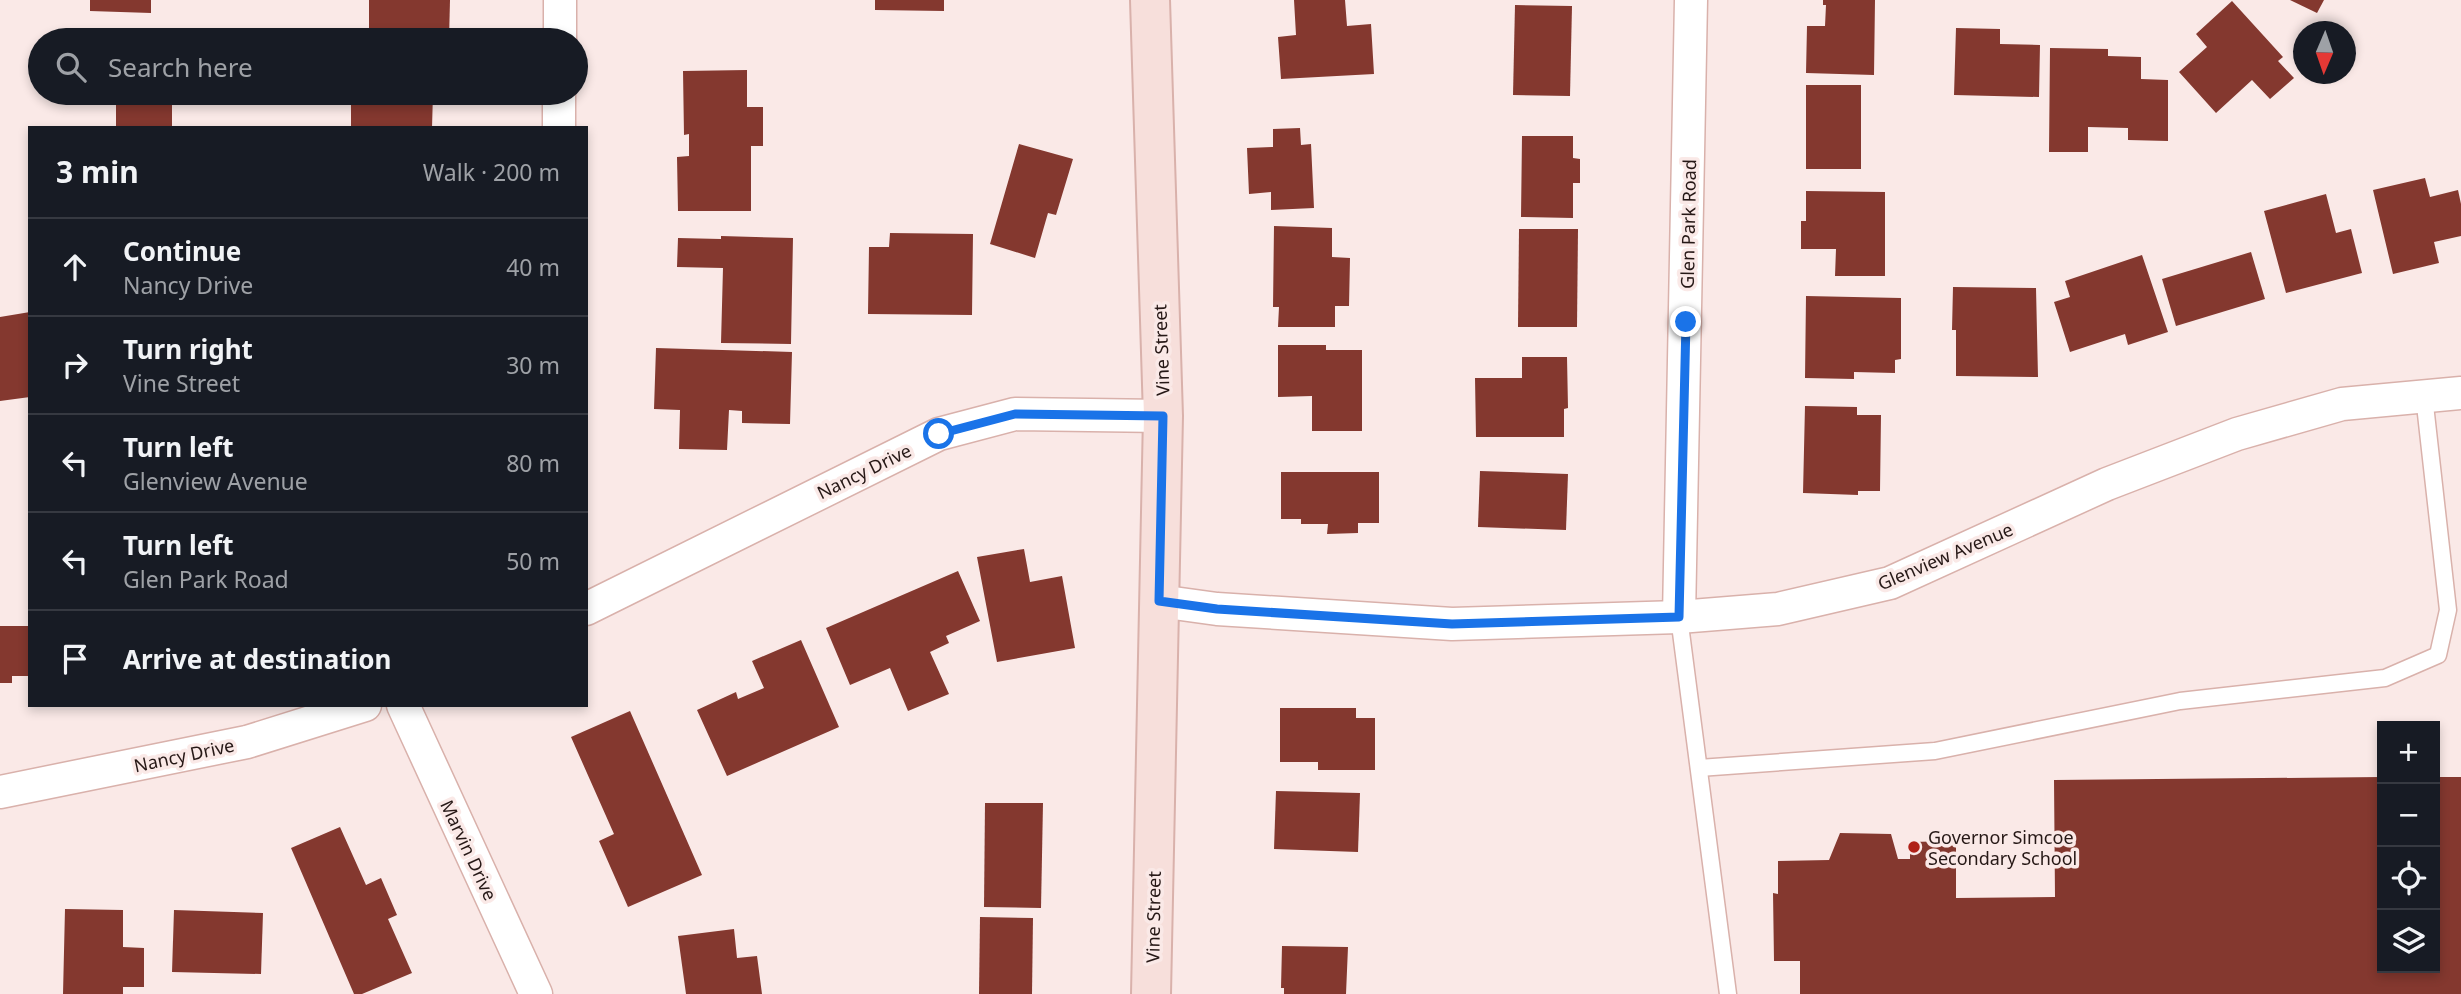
<!DOCTYPE html>
<meta charset="utf-8">
<style>
:root{--surface:#171b24;--page:#20242c;--text:#f1f3f6;--muted:#9ea1a6;--line:#363941}
body{margin:0;font-family:"Noto Sans",sans-serif;background:var(--page);color:var(--text)}
.controls{position:absolute;right:21px;bottom:21px;display:grid;overflow:hidden;border-radius:0px;box-shadow:0 4px 10px #0003}
.controls button{width:63px;height:63px;display:grid;place-items:center;padding:0;border:0;border-bottom:2px solid var(--line);background:var(--surface);color:var(--text);font:35px sans-serif}
.compass{position:absolute;left:2293px;top:21px;width:63px;height:63px;border-radius:50%;background:var(--surface);box-shadow:0 4px 10px #0003;rotate:182deg}
.stop{position:absolute;width:21px;height:21px;margin:-16px;border:5px solid #1a73e8;border-radius:50%;background:#fff}
.stop.end{background:#1a73e8;border-color:#fff;box-shadow:0 2px 7px #0008}
.list{margin:0;padding:0;list-style:none}
h2{display:flex;justify-content:space-between;align-items:center;height:91px;margin:0;padding:0 28px;font-size:30px}
h2 small{font-size:23px;font-weight:400;color:var(--muted)}
.list li{display:grid;grid-template-columns:46px 1fr auto;gap:21px;align-items:center;box-sizing:border-box;height:98px;padding:0 28px;border-top:2px solid var(--line)}
.list b{display:block;font-size:26px;white-space:nowrap}
.list p{margin:0;font-size:23px;white-space:nowrap;color:var(--muted)}
.list em{font-size:23px;font-style:normal;color:var(--muted)}
.icon{flex:none;width:38px;height:38px;fill:none;stroke:currentColor;stroke-width:2;stroke-linecap:round;stroke-linejoin:round}
.map{position:relative;flex:none;width:2461px;height:994px;overflow:hidden}
.search{position:absolute;background:var(--surface);box-shadow:0 4px 10px #0003;left:28px;top:28px;width:560px;height:77px;display:flex;align-items:center;gap:18px;box-sizing:border-box;padding:0 24px;border-radius:38px;color:var(--muted);font-size:26px}
.panel{position:absolute;background:var(--surface);box-shadow:0 4px 10px #0003;left:28px;top:126px;width:560px;height:581px;border-radius:0px}
.map>svg:first-child{display:block}
</style>
<div class="map">
<svg width="2461" height="994" viewBox="0 0 2461 994">
<rect width="100%" height="100%" fill="#fae9e7"/>
<g fill="#84382f">
<path d="M90 0H151V13L90 11Z"/>
<path d="M369 0H450L449 40H369Z"/>
<path d="M875 0H944V11L875 10Z"/>
<path d="M1294 0H1345L1347 26 1371 24 1374 74 1281 79 1278 37 1296 35Z"/>
<path d="M1823 0H1875L1874 75 1806 73 1807 26H1825L1826 5H1823Z"/>
<path d="M2290 0H2324L2317 13Z"/>
<path d="M2232 1 2283 57 2278 61 2294 78 2270 99 2252 80 2216 113 2179 72 2207 47 2196 34Z"/>
<path d="M1515 5 1572 6 1570 96 1513 95Z"/>
<path d="M1956 28 2000 29V44L2040 45 2039 97 1954 95Z"/>
<path d="M2050 48 2108 49V56L2141 57V79L2168 80V141L2128 140V128L2088 127V152H2049Z"/>
<path d="M747 70V107H763V146H751V211H678L677 157 689 156V134L684 135 683 71Z"/>
<rect x="1806" y="85" width="55" height="84"/>
<path d="M83 93H172V128H116V99H83Z"/>
<path d="M385 93H433L432 128H351V103L385 104Z"/>
<path d="M1300 128 1301 145 1311 144 1314 208 1271 210V192L1249 194 1247 148 1273 147V129Z"/>
<path d="M1522 136H1573V158L1580 159V183H1573V218L1521 217Z"/>
<path d="M1019 144 1073 159 1056 215 1048 213 1035 258 990 244Z"/>
<path d="M2425 178 2430 197 2458 190 2461 204V236L2434 242 2439 263 2393 274 2373 190Z"/>
<path d="M1806 191 1885 192V276H1835L1836 249H1801V221H1806Z"/>
<path d="M2326 194 2336 233 2351 229 2362 273 2286 293 2264 211Z"/>
<path d="M1274 226 1332 228V257L1350 258 1349 306H1335V327H1278L1279 307H1273Z"/>
<path d="M1519 229H1578L1577 327H1518Z"/>
<path d="M890 233 973 234 972 315 868 314 869 247H889Z"/>
<path d="M721 236 793 238 791 344 721 343 723 268 677 267 678 238 721 239Z"/>
<path d="M2251 252 2265 299 2176 326 2162 279Z"/>
<path d="M2142 255 2168 332 2128 345 2125 334 2070 352 2054 302 2070 297 2065 281Z"/>
<path d="M1953 287 2036 288 2038 377 1956 376V330H1952Z"/>
<path d="M1806 296 1901 298V359L1895 360V373L1854 372V379L1805 378Z"/>
<path d="M30 312V397L0 401V317Z"/>
<path d="M1278 345H1326V350H1362V431H1312V396L1278 397Z"/>
<path d="M656 348 792 352 790 424 742 423V411L729 410 727 450 679 449 680 410 654 409Z"/>
<path d="M1522 357H1567L1568 408 1564 409V437H1476L1475 378H1522Z"/>
<path d="M1805 406 1857 407V415H1881L1880 491H1858V495L1803 493Z"/>
<path d="M1480 471 1568 474 1566 530 1478 527Z"/>
<path d="M1281 472H1379V523H1358V533L1327 534 1328 524H1301V519H1281Z"/>
<path d="M1024 549 1030 582 1062 576 1075 648 997 662 977 557Z"/>
<path d="M958 571 980 621 946 636 949 643 930 652 949 694 908 711 890 668 850 685 826 628Z"/>
<path d="M0 626H30V676H12V683H0Z"/>
<path d="M801 640 839 727 727 776 697 710 736 692 738 699 764 688 752 661Z"/>
<path d="M1280 708H1356V718H1375V770H1318V762H1280Z"/>
<path d="M630 711 702 875 628 907 599 841 614 834 571 737Z"/>
<path d="M2382 777V968H2435V777H2461V994H1800V961H1774L1773 893 1778 894V861L1829 860 1840 833 1891 834 1898 859H1910V842L1956 841V898L2055 897 2054 780Z"/>
<path d="M1276 791 1360 793 1358 852 1274 849Z"/>
<path d="M985 803H1043L1041 908 984 907Z"/>
<path d="M340 827 366 885 381 878 397 915 388 919 412 973 362 994H354L291 848Z"/>
<path d="M65 909 123 910V947L144 948V987H123V994H63Z"/>
<path d="M174 910 263 913 261 974 172 972Z"/>
<path d="M980 917 1033 918 1032 994H979Z"/>
<path d="M734 929 737 958 757 956 762 994H686L678 936Z"/>
<path d="M1282 946 1348 947 1346 994H1284V988H1281Z"/>
</g>
<g fill="none" stroke-linecap="round" stroke-linejoin="round">
<defs>
<g id="lane">
<path d="M1679 617 1728 994"/>
<path d="M1699 768 1935 751 2180 701 2385 678 2438 655 2448 610 2424 396"/>
</g>
<g id="street">
<path d="M560 40V0"/>
<path d="M559 128V93"/>
<path d="M1159 601 1217 609 1452 624 1679 617 1778 609 1890 583 2107 484 2237 434 2342 404 2461 393"/>
<path d="M586 609 939 434 1015 414 1163 416"/>
<path d="M1679 617 1691 0"/>
<path d="M403 705 536 994"/>
<path d="M0 792 247 742 365 705"/>
</g>
<path id="secondary" d="M1150 0 1163 416 1151 994"/>
</defs>
<use href="#lane" stroke="#d9b1ab" stroke-width="19"/>
<use href="#street" stroke="#d9b1ab" stroke-width="35"/>
<use href="#secondary" stroke="#d9b1ab" stroke-width="42"/>
<use href="#lane" stroke="#fff" stroke-width="16"/>
<use href="#street" stroke="#fff" stroke-width="32"/>
<use href="#secondary" stroke="#f7dfdb" stroke-width="38"/>
</g>
<g fill="none" stroke-linecap="round" stroke-linejoin="round">
<path stroke="#1a73e8" stroke-width="9" d="M939 434 1015 414 1163 416 1159 601 1217 609 1452 624 1679 617 1686 322"/>
</g>
<circle fill="#b02118" stroke="#fae9e7" stroke-width="2.5" cx="1914" cy="847" r="7"/>
<g text-anchor="middle" dominant-baseline="central" stroke-width="7" stroke-linejoin="round" paint-order="stroke">
<g font-size="18" fill="#261816" stroke="#fae9e7">
<text transform="translate(1688 224) rotate(-89)">Glen Park Road</text>
<text transform="translate(1161 350) rotate(-92)">Vine Street</text>
<text transform="translate(864 471) rotate(-26)">Nancy Drive</text>
<text transform="translate(1945 556) rotate(-23)">Glenview Avenue</text>
<text transform="translate(184 755) rotate(-12)">Nancy Drive</text>
<text transform="translate(469 850) rotate(65)">Marvin Drive</text>
<text transform="translate(1153 917) rotate(-89)">Vine Street</text>
</g>
<g font-size="18" fill="#261816" stroke="#fae9e7" text-anchor="start">
<text x="1928" y="837">Governor Simcoe<tspan x="1928" dy="21">Secondary School</tspan></text>
</g>
</g>
</svg>
<div class="controls">
<button>+</button>
<button>−</button>
<button><svg class="icon" aria-label="locate" viewBox="0 0 24 24"><circle cx="12" cy="12" r="6"/><path d="M12 2v4M12 18v4M2 12h4M18 12h4"/></svg></button>
<button><svg class="icon" aria-label="layers" viewBox="0 0 24 24"><path d="M12 4l9 5-9 5-9-5zM3 14l9 5 9-5"/></svg></button>
</div>
<svg class="compass" viewBox="-18 -18 36 36"><path d="M0-13l5 13h-10z" fill="#e53935"/><path d="M0 13l5-13h-10z" fill="#9ea1a6"/></svg>
<div class="stop" style="left:939px;top:434px"></div>
<div class="stop end" style="left:1686px;top:322px"></div>
<div class="search"><svg class="icon" aria-label="search" viewBox="0 0 24 24"><circle cx="10" cy="10" r="6"/><path d="M15 15l6 6"/></svg>Search here</div>
<section class="panel">
<h2>3 min<small>Walk · 200 m</small></h2>
<ul class="list">
<li><svg class="icon" aria-label="ahead" viewBox="0 0 24 24"><path d="M12 20V5M6 11l6-6 6 6"/></svg><div><b>Continue</b><p>Nancy Drive</p></div><em>40 m</em></li>
<li><svg class="icon" aria-label="right" viewBox="0 0 24 24"><path d="M7 20v-9h11M14 6l5 5-5 5"/></svg><div><b>Turn right</b><p>Vine Street</p></div><em>30 m</em></li>
<li><svg class="icon" aria-label="left" viewBox="0 0 24 24"><path d="M17 20v-9H6M10 6l-5 5 5 5"/></svg><div><b>Turn left</b><p>Glenview Avenue</p></div><em>80 m</em></li>
<li><svg class="icon" aria-label="left" viewBox="0 0 24 24"><path d="M17 20v-9H6M10 6l-5 5 5 5"/></svg><div><b>Turn left</b><p>Glen Park Road</p></div><em>50 m</em></li>
<li><svg class="icon" aria-label="arrive" viewBox="0 0 24 24"><path d="M6 21V4h12l-3 4 3 4H6"/></svg><div><b>Arrive at destination</b></div></li>
</ul>
</section>
</div>
